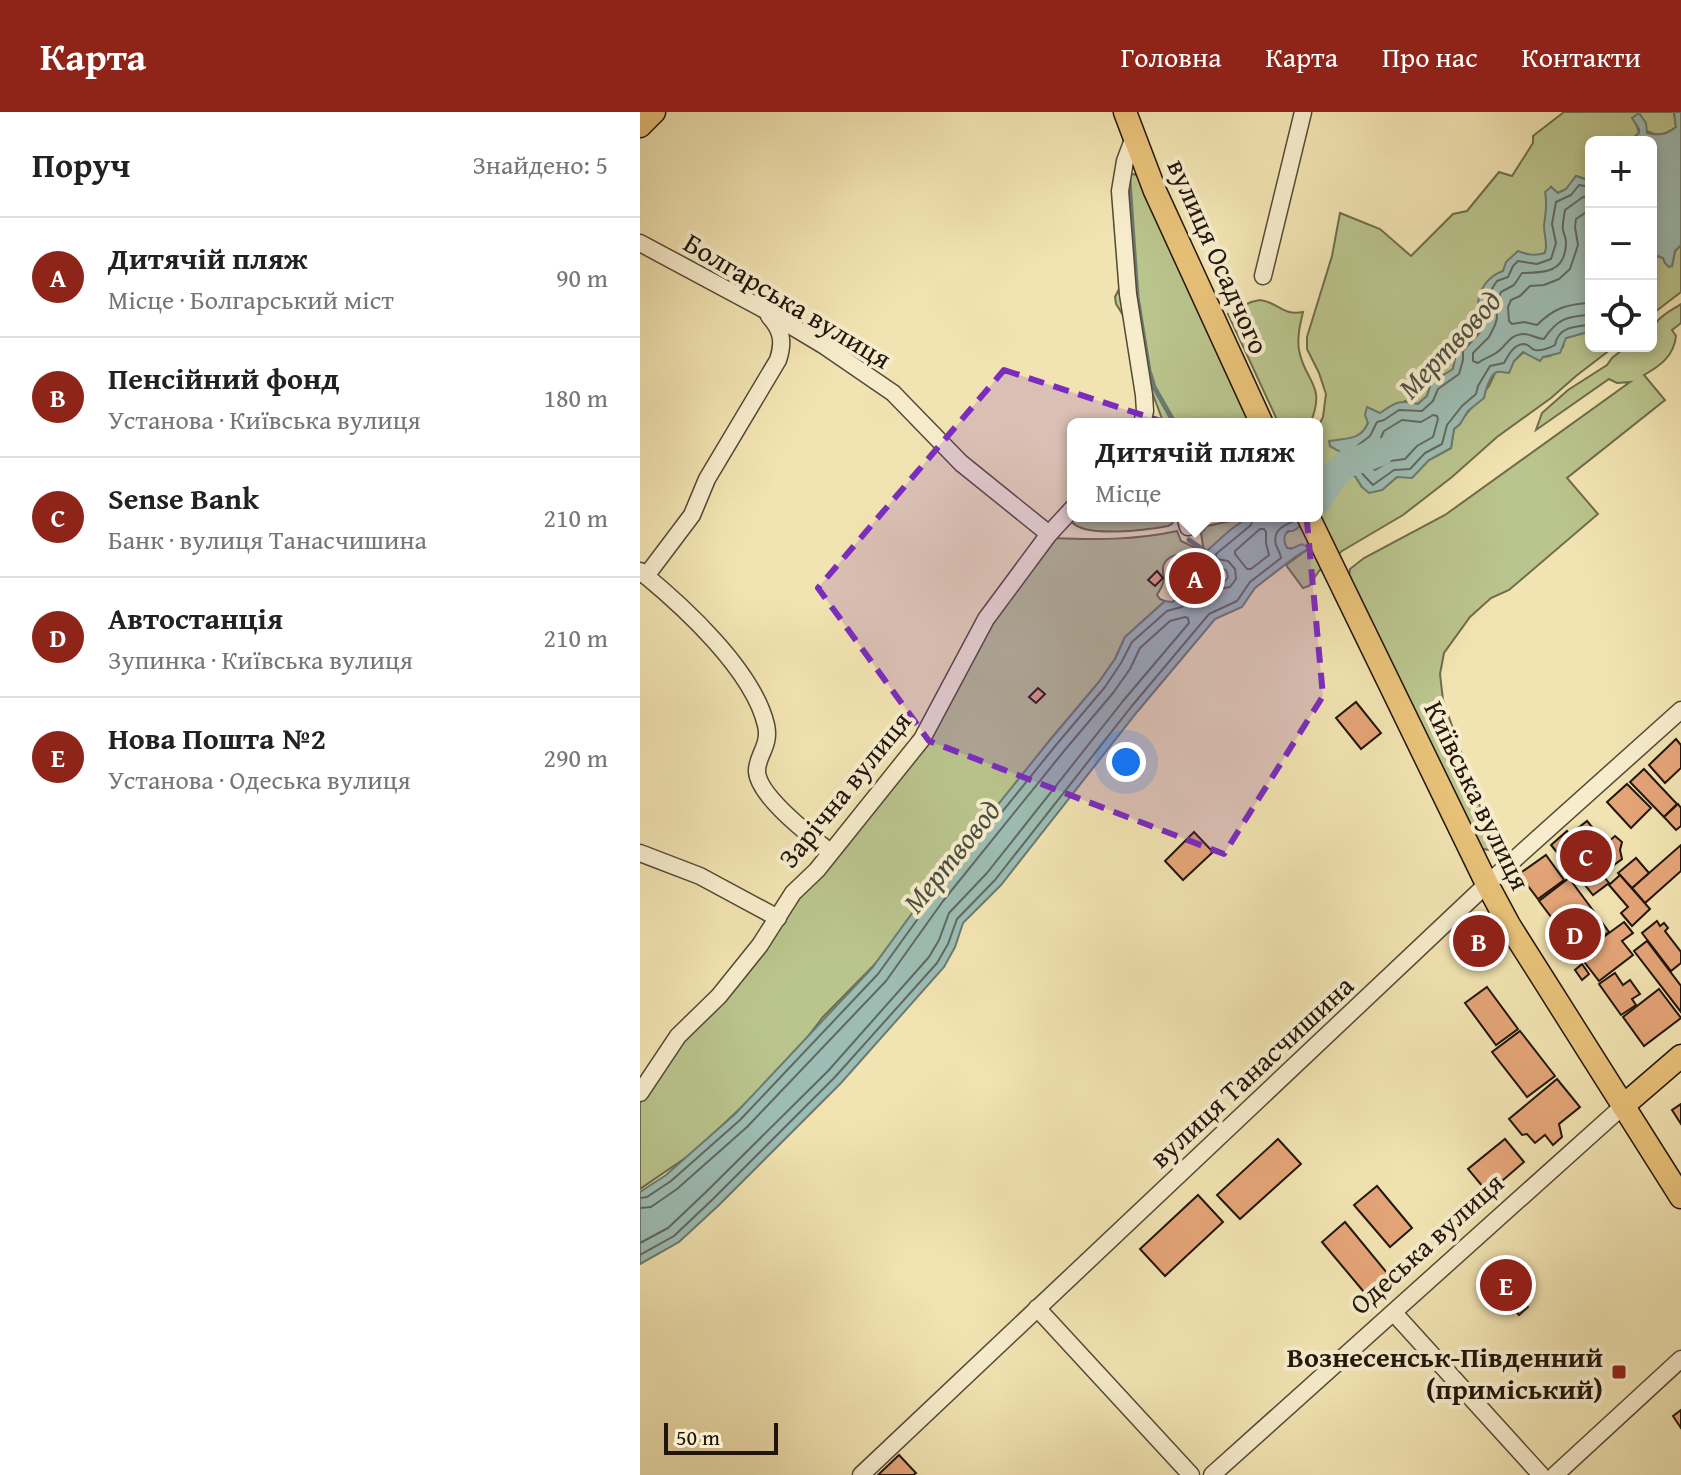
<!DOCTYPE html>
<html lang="uk">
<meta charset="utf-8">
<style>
:root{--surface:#fff;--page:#f2f2f2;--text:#222;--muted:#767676;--line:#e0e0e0;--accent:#8f2418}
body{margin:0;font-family:"Gentium Book Plus",serif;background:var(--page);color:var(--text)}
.controls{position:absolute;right:24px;top:24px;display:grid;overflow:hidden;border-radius:12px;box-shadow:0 4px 12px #0003}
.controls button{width:72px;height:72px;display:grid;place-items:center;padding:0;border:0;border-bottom:2px solid var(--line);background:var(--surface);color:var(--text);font:40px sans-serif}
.scale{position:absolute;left:24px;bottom:20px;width:114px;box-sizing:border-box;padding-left:8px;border:4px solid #21150b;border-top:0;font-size:22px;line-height:28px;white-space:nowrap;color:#21150b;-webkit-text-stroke:6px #f7edcd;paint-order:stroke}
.you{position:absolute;left:486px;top:650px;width:28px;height:28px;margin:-20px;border:6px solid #fff;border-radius:50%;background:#1a73e8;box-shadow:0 0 0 12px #1a73e833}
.badge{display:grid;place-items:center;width:52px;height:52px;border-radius:50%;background:var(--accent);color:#fff;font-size:26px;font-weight:700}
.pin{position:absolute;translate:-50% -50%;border:4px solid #fff;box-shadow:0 2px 8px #0006}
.popup{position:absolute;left:427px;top:306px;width:256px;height:104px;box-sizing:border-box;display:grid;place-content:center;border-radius:12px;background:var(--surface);filter:drop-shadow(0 2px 6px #0005);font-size:26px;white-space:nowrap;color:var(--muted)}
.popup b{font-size:30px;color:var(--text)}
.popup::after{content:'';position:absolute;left:50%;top:100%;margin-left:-16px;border:16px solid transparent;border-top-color:var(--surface)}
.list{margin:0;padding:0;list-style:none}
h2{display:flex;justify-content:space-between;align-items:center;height:104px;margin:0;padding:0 32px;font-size:34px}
h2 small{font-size:26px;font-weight:400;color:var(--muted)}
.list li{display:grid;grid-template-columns:52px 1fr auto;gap:24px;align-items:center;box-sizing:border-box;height:120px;padding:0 32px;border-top:2px solid var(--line)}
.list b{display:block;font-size:30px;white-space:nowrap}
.list p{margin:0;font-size:26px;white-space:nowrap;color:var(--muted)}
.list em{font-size:26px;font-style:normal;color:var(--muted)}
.icon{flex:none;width:44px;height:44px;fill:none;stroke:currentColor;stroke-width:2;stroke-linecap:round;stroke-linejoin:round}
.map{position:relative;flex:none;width:1041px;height:1363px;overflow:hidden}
header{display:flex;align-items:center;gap:48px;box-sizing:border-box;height:112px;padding:0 40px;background:var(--accent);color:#fff}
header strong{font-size:38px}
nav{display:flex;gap:44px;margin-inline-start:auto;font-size:28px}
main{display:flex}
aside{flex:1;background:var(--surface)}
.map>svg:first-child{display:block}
</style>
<header>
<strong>Карта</strong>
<nav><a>Головна</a><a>Карта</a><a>Про нас</a><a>Контакти</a></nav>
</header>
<main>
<aside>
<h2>Поруч<small>Знайдено: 5</small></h2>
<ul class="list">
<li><span class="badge">A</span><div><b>Дитячій пляж</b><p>Місце · Болгарський міст</p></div><em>90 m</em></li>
<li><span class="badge">B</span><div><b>Пенсійний фонд</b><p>Установа · Київська вулиця</p></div><em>180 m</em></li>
<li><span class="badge">C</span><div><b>Sense Bank</b><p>Банк · вулиця Танасчишина</p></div><em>210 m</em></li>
<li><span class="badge">D</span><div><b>Автостанція</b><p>Зупинка · Київська вулиця</p></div><em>210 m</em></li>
<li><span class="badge">E</span><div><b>Нова Пошта №2</b><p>Установа · Одеська вулиця</p></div><em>290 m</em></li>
</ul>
</aside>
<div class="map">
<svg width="1041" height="1363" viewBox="0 0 1041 1363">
<rect width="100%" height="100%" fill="#f2e4b2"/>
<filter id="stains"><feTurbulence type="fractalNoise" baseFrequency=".0025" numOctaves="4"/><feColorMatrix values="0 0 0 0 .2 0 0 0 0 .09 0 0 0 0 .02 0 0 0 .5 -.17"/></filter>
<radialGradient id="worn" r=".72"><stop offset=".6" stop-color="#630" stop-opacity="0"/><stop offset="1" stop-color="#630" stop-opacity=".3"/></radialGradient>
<g fill="#bac48d" stroke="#6e6c4c" stroke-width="2">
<path d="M924 0H1034L1036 15C1020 27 1010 23 996 11L999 21 988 30H951V69L936 64 927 77 918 81 911 75 905 122 908 131 905 141 897 144 887 143 863 159 838 195C841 214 824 223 814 238L815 247 813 257 791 271 787 284 778 292 765 289 728 311 724 319 714 327 697 328 690 334 706 343 707 348C702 356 695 361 689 368 684 374 683 378 677 383V317L683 305 686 282 679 261 667 237V225L692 144 700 101 740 117 771 144 813 102 827 99 859 60 872 64 893 31V24Z"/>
<path d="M494 62 500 65 612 312H524L483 203 476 192 475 185 481 173 477 125 474 112 486 69 490 63Z"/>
<path d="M1041 133V180L1011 203V165L1014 147 1018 144 1023 146 1025 151 1032 154 1035 139Z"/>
<path d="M620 188C638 190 642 204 663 200 660 213 657 225 659 238 665 271 687 272 670 312H639L588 202 611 190Z"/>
<path d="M1041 192V211L1032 218 1036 224C1034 244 1020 254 1004 263L1025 288 927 366 958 402 869 478 851 486 830 505 804 541 800 562 803 588 851 726 849 738 839 736 708 472 710 457 724 446 805 403 990 270 977 271 969 267 896 318 902 301 928 278 967 253 972 246 987 234H1011C1011 207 1021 205 1041 192Z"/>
<path d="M951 219V234H975L936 264 911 286 857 325 812 365 763 403 702 439 679 459 669 474 663 476 646 453 668 437 647 436 644 430V423C654 414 668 411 677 402 688 392 685 369 704 360L715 364 722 375 742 378 757 365H772L789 348 811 336 814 317 820 312 823 306 849 274 855 261 874 249 884 240 900 248 903 245 910 244 923 235 924 229 926 226Z"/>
<path d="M433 404H536L532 412 528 414C507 418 445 426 432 410Z"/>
<path d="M600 407 604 408 560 445C550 440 530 440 524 452 521 457 525 465 523 471 522 475 519 479 517 483L520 487 525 489 485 525 475 547 459 570 410 628 242 845 183 905 147 952 54 1040 0 1077V981L284 631 348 514 414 426C456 428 496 428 537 419L541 429 564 440 561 421 567 414Z"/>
</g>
<g fill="#9dbdb4" stroke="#6b7a70" stroke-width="2">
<path d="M1034 0H1041V133L1035 139 1032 154 1029 155 1025 151 1023 146 1018 144 1014 147 1011 165V30H988L999 21V17L992 6 999 1 1006 11 1007 21C1019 24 1026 23 1036 15Z"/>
<path d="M936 64 951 69V219L926 226 920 241 903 245 900 249 883 240 874 249 869 261C867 261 859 259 857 260 850 262 845 280 844 286L828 299 820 312 814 317 811 336 789 348 772 366 757 365 742 378 729 381 722 375 715 364 704 360C690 368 685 386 679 401L677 402V383C683 378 684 374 689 368 695 361 702 356 707 348L706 343 690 334 689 329C706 326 720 329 728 311L725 303 727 295 740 301C755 291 759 287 778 292L787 284 791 271 813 257 815 247 814 238C821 228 835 219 838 207 839 202 838 199 838 194 838 178 848 164 863 159L866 150 878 139C888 143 895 144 905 141 908 130 904 125 904 114 905 102 908 93 905 80L911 75 918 81 926 77Z"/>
<path d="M610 404H675L653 419H648C643 424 643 429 647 436L651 437 662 432 669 436 655 445 615 476 602 495 575 507 497 600 361 773 323 811 315 835 304 855 201 971 79 1093 39 1130 0 1152V1080L26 1063 95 1002 232 856 289 778 410 628 459 570 475 547 485 525 525 489 532 490 552 477 565 475C570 468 577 471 585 469L588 465 586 458 561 450 560 445 590 418Z"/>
</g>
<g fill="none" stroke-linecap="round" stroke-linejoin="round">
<g stroke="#5f6960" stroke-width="2">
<path d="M951 75 939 73 931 83 916 90 912 112 916 131 911 147 897 152 878 149 873 154 868 165 857 169 853 175 846 190V209L841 219 823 239V248L819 262 798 277 793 289 782 299 759 298 744 308 737 310 730 324 713 337 715 354 733 373 754 358 770 357 785 341 802 332 807 313 822 294 836 282 838 274 850 254 864 251C868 244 873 233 883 232 891 232 888 236 895 238 901 239 910 236 915 233 918 215 935 214 951 213"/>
<path d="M951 85H943L925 98C924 105 922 112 923 118 925 127 926 123 926 132 925 160 905 161 882 161L874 173 861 180 856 192 857 206 855 213 849 225 833 241V249L838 251C844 246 850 245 856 241 866 235 869 222 884 222 892 222 896 227 904 227 917 207 927 204 951 203"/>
<path d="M951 97 936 107 935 115 938 133 930 157 919 167 904 173 890 174 880 184 871 188 868 195 869 209 872 212 884 210 897 213C914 196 927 192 951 191"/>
<path d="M793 303 797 304 798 307 793 325 777 334 765 347 750 349 735 358 726 349 725 341 739 330 744 319 762 308 781 310Z"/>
<path d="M620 417H624L626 420V431L629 443 611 457H607L595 442V439Z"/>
<path d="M0 1086 7 1085 31 1069 100 1008 238 862 295 783 416 633 465 575 481 551 492 530 527 499 542 495 554 486 568 483 574 478 590 475 596 467 595 457 588 449 577 447 576 442 611 413 613 404"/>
<path d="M0 1096 11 1095 37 1077 107 1015 246 869 303 789 424 639 473 581 490 557 500 536 530 509 545 505 548 506 549 511 483 589 347 761 309 801 299 828 289 845 188 959 66 1080 28 1116 0 1131"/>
<path d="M0 1143 34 1124 73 1087 195 965 297 851 308 832 317 807 355 768 491 595 569 502 597 489 610 470 641 446C640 441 638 437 636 433 632 417 645 413 656 408"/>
</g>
<g stroke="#6b7a70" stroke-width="5">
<path d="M489 69 497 185 509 259 514 275 535 312"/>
<path d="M558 404V407"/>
<path d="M549 428 564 438 565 446"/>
</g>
<path stroke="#9dbdb4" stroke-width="28" d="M677 389 695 362 706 352 740 340"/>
</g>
<g fill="#e5a578" stroke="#21150b" stroke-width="2">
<path d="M517 459 523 466 515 474 508 468Z"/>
<path d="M398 576 405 582 396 591 389 585Z"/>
<path d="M716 590 741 621 721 637 696 606Z"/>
<path d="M1036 627 1041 633V656L1025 671 1009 653Z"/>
<path d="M1004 657 1037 692 1024 705 990 670Z"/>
<path d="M987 672 1011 696 991 716 967 690Z"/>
<path d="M1038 692 1041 696V714L1036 718 1024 705Z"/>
<path d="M947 709 961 726 951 734 937 717Z"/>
<path d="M927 719 955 754 939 767 911 733Z"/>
<path d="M554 720 573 740 543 768 525 749Z"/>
<path d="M975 724 982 730 980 738 982 747 970 756 956 740Z"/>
<path d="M1041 733V759L1005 791 992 776Z"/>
<path d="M906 743 924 768 898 787 879 762Z"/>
<path d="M996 746 1009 761 992 776 978 761Z"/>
<path d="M957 756 969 771 953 783 941 768Z"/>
<path d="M980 763 1010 797 992 814 981 801 988 795 969 773Z"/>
<path d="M929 766 969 820 939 842 899 789Z"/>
<path d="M1017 809 1020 814 1024 811 1028 816 1025 819 1041 840V851L1031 859 1002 821Z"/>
<path d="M984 810 993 821 982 829 993 843 959 869 939 843Z"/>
<path d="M1007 829 1041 874V900L994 839Z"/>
<path d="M942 852 949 862 942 868 935 858Z"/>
<path d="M975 861 983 873 990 868 1000 882 992 887 996 893 981 903 959 872Z"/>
<path d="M847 875 878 917 856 933 825 891Z"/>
<path d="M1019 877 1041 906 1004 934 983 905Z"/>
<path d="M880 919 915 964 887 985 852 940Z"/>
<path d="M917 967 940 995 919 1012 922 1025 913 1033 905 1023 895 1031 887 1022 882 1023 869 1007Z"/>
<path d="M1041 992V1012L1032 998Z"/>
<path d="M638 1027 661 1052 600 1107 577 1083Z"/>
<path d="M865 1027 884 1050 848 1081 828 1057Z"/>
<path d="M737 1074 772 1116 750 1135 714 1093Z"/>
<path d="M558 1083 583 1110 525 1164 500 1137Z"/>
<path d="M705 1110 752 1167 729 1186 682 1130Z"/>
<path d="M854 1151 862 1160 865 1158 889 1186 884 1190 888 1195 879 1203 842 1161Z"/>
<path d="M1041 1298V1316L1033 1304Z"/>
<path d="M259 1343 276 1361 273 1363H238Z"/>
</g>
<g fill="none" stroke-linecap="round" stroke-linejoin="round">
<defs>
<g id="minor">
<path d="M494 25 485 49 480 79 488 182 504 283 505 299 502 312"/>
<path d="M0 131 123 197 183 233 253 281 321 351 409 422"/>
<path d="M623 164 663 0"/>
<path d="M545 404 548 415"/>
<path d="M0 459C43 494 113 558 126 613 131 634 116 644 117 660 119 685 171 724 190 740"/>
<path d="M6 464 52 403 67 367 138 248C144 230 142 218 129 204"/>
<path d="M0 741 60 764 138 806"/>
<path d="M0 981 38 924 79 884 120 833 153 781 177 758 282 627 346 507 409 422 433 396"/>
<path d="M397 1196 551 1363"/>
<path d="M754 1201 901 1363"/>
<path d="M221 1363 847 772 1041 598"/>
<path d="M572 1363 983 994"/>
<path d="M915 1363 1041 1247"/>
</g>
<g id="major">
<path d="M485 0 515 79 622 312"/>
<path d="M0 14 14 0"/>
<path d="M668 404 847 772 869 813 1041 1085"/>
<path d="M983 994 1041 944"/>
</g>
</defs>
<use href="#minor" stroke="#554935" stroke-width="19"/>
<use href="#major" stroke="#21150b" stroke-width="25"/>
<use href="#minor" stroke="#f7edcd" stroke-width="16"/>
<use href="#major" stroke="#e9c279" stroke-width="22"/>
</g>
<path fill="#7b2cbf" fill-opacity="0.2" stroke="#7b2cbf" stroke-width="6" stroke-dasharray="16 10" stroke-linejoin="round" d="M364 258 662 355 683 584 584 742 289 629 178 476Z"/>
<rect fill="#8f2418" stroke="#f7edcd" stroke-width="3" x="971" y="1252" width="16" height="16" rx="4"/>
<g text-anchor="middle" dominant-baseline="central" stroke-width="8" stroke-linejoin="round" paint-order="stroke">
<g font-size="28" fill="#21150b" stroke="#f7edcd">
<text transform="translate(579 144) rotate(66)">вулиця Осадчого</text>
<text transform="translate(148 188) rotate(31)">Болгарська вулиця</text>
<text transform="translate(204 677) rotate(-51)">Зарічна вулиця</text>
<text transform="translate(838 683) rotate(64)">Київська вулиця</text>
<text transform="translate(611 959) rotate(-43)">вулиця Танасчишина</text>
<text transform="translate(786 1131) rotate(-42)">Одеська вулиця</text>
</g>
<g font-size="28" font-weight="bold" fill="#21150b" stroke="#f7edcd" text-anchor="end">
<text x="963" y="1244">Вознесенськ-Південний<tspan x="963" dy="32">(приміський)</tspan></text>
</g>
<g font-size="30" font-style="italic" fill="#4c5046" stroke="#f7edcd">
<text transform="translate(809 232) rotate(-47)">Мертвовод</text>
<text transform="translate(311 744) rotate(-51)">Мертвовод</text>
</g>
</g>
<rect width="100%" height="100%" filter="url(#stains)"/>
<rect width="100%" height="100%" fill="url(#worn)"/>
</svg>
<div class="controls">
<button>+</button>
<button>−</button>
<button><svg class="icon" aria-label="locate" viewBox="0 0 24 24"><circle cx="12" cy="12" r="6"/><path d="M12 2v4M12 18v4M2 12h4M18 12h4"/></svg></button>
</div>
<div class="scale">50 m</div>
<div class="you"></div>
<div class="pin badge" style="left:555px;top:466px">A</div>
<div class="popup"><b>Дитячій пляж</b>Місце</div>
<div class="pin badge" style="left:839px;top:829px">B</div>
<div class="pin badge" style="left:946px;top:744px">C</div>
<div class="pin badge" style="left:935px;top:822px">D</div>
<div class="pin badge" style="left:866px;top:1173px">E</div>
</div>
</main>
